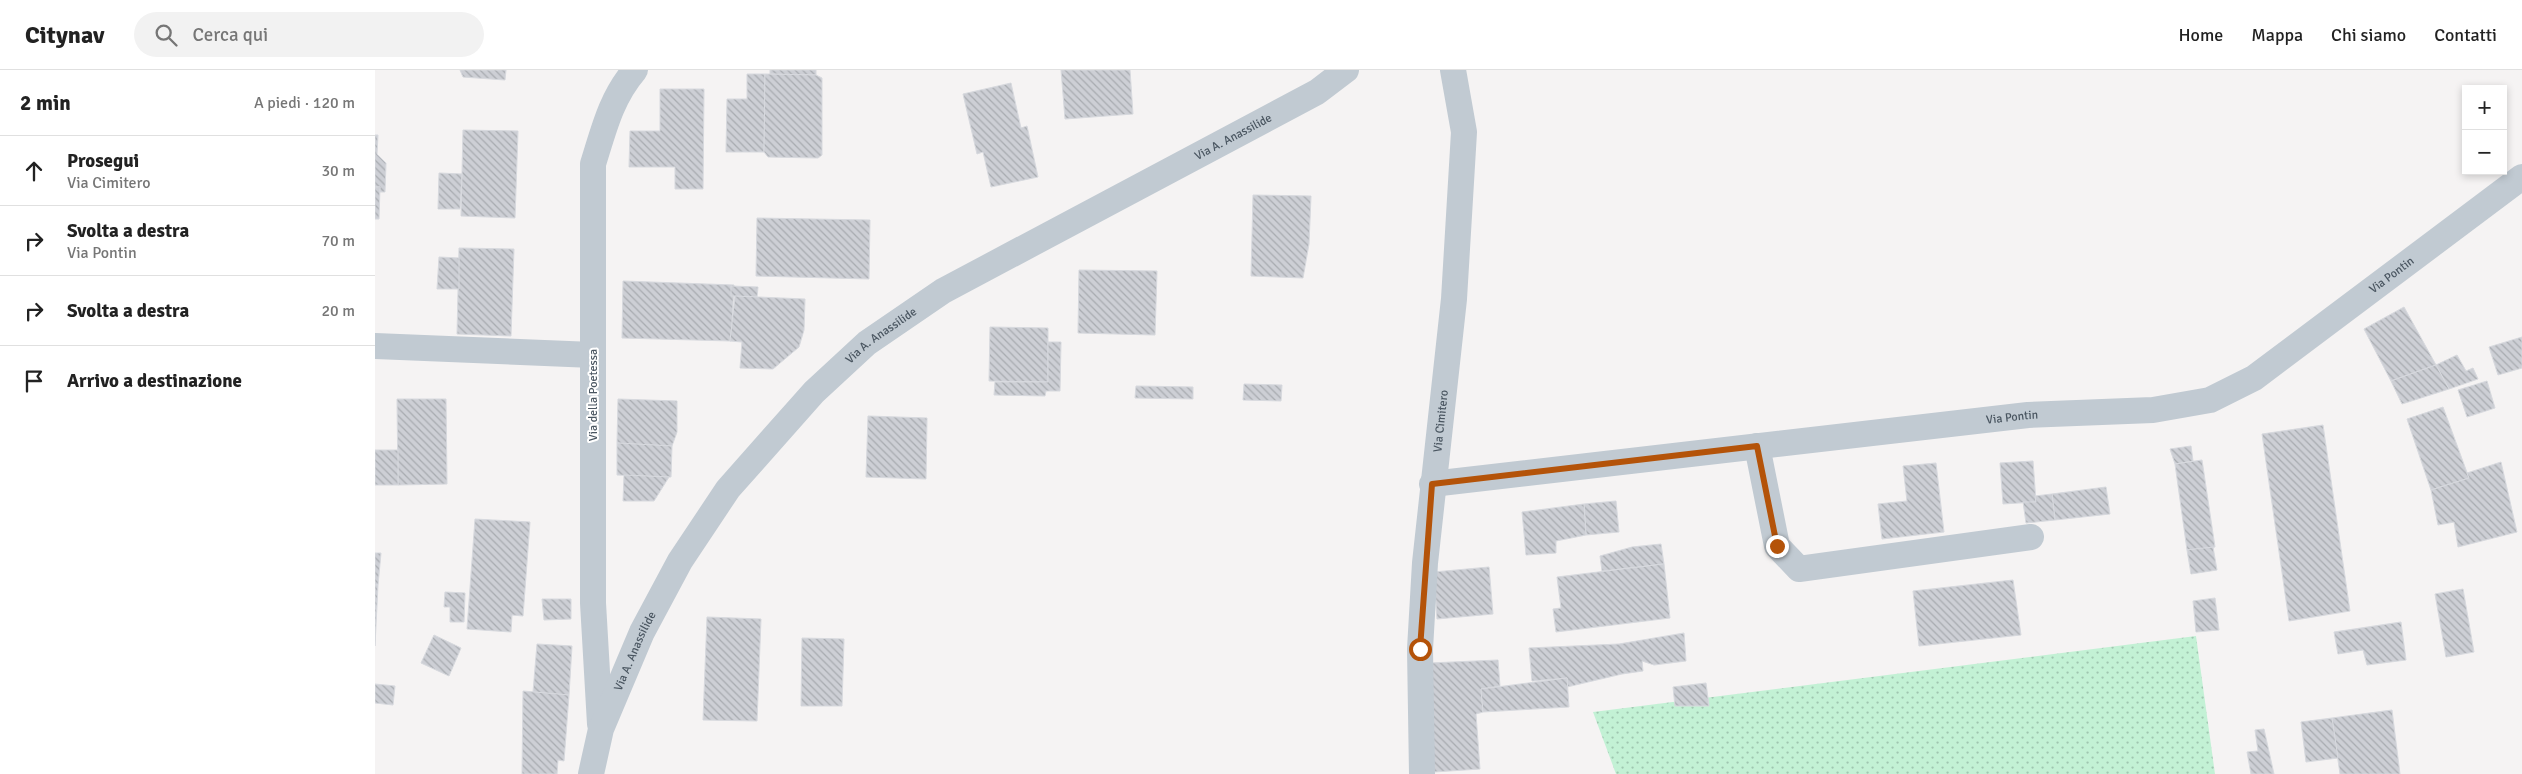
<!DOCTYPE html>
<html lang="it">
<meta charset="utf-8">
<style>
:root{--surface:#fff;--page:#f2f2f2;--text:#222;--muted:#767676;--line:#e0e0e0}
body{margin:0;font-family:Signika,sans-serif;background:var(--page);color:var(--text)}
.controls{position:absolute;right:15px;top:15px;display:grid;overflow:hidden;border-radius:0px;box-shadow:0 2px 8px #0003}
.controls button{width:45px;height:45px;display:grid;place-items:center;padding:0;border:0;border-bottom:1px solid var(--line);background:var(--surface);color:var(--text);font:25px sans-serif}
.stop{position:absolute;width:15px;height:15px;margin:-11px;border:4px solid #b45309;border-radius:50%;background:#fff}
.stop.end{background:#b45309;border-color:#fff;box-shadow:0 1px 5px #0008}
.list{margin:0;padding:0;list-style:none}
h2{display:flex;justify-content:space-between;align-items:center;height:65px;margin:0;padding:0 20px;font-size:21px}
h2 small{font-size:16px;font-weight:400;color:var(--muted)}
.list li{display:grid;grid-template-columns:32px 1fr auto;gap:15px;align-items:center;box-sizing:border-box;height:70px;padding:0 20px;border-top:1px solid var(--line)}
.list b{display:block;font-size:19px;white-space:nowrap}
.list p{margin:0;font-size:16px;white-space:nowrap;color:var(--muted)}
.list em{font-size:16px;font-style:normal;color:var(--muted)}
.icon{flex:none;width:28px;height:28px;fill:none;stroke:currentColor;stroke-width:2;stroke-linecap:round;stroke-linejoin:round}
.map{position:relative;flex:none;width:2147px;height:704px;overflow:hidden}
header{display:flex;align-items:center;gap:30px;box-sizing:border-box;height:70px;padding:0 25px;background:var(--surface);border-bottom:1px solid var(--line)}
header strong{font-size:24px}
nav{display:flex;gap:28px;margin-inline-start:auto;font-size:18px}
.search{width:350px;height:45px;background:var(--page);display:flex;align-items:center;gap:12px;box-sizing:border-box;padding:0 18px;border-radius:28px;color:var(--muted);font-size:19px}
main{display:flex}
aside{flex:1;background:var(--surface)}
.map>svg:first-child{display:block}
</style>
<header>
<strong>Citynav</strong>
<div class="search"><svg class="icon" aria-label="search" viewBox="0 0 24 24"><circle cx="10" cy="10" r="6"/><path d="M15 15l6 6"/></svg>Cerca qui</div>
<nav><a>Home</a><a>Mappa</a><a>Chi siamo</a><a>Contatti</a></nav>
</header>
<main>
<aside>
<h2>2 min<small>A piedi · 120 m</small></h2>
<ul class="list">
<li><svg class="icon" aria-label="ahead" viewBox="0 0 24 24"><path d="M12 20V5M6 11l6-6 6 6"/></svg><div><b>Prosegui</b><p>Via Cimitero</p></div><em>30 m</em></li>
<li><svg class="icon" aria-label="right" viewBox="0 0 24 24"><path d="M7 20v-9h11M14 6l5 5-5 5"/></svg><div><b>Svolta a destra</b><p>Via Pontin</p></div><em>70 m</em></li>
<li><svg class="icon" aria-label="right" viewBox="0 0 24 24"><path d="M7 20v-9h11M14 6l5 5-5 5"/></svg><div><b>Svolta a destra</b></div><em>20 m</em></li>
<li><svg class="icon" aria-label="arrive" viewBox="0 0 24 24"><path d="M6 21V4h12l-3 4 3 4H6"/></svg><div><b>Arrivo a destinazione</b></div></li>
</ul>
</aside>
<div class="map">
<svg width="2147" height="704" viewBox="0 0 2147 704">
<defs>
<pattern id="grass-dots" width="8" height="8" patternUnits="userSpaceOnUse" patternTransform="scale(1.25)"><rect width="8" height="8" fill="#c3f1d5"/><path d="M2 2h.1M6 6h.1" fill="none" stroke="#a0c6b0" stroke-width="1.8" stroke-linecap="round"/></pattern>
<pattern id="building-back-hatch" width="6" height="6" patternUnits="userSpaceOnUse" patternTransform="scale(1.25)"><rect width="6" height="6" fill="#cdcfd5"/><path d="M-1 5l2 2M0 0l6 6M5-1l2 2" fill="none" stroke="#a8abb0"/></pattern>
</defs>
<rect width="100%" height="100%" fill="#f5f3f3"/>
<path fill="url(#grass-dots)" d="M1821 566 1840 704H1241L1218 642Z"/>
<g fill="url(#building-back-hatch)" stroke="#d7d9de">
<path d="M85 0H131L130 10 88 7Z"/>
<path d="M395 0H441V5L395 4Z"/>
<path d="M686 0H755L758 44 690 49Z"/>
<path d="M372 4H390L389 82H351L352 29H372Z"/>
<path d="M390 4 441 5 447 8V85L443 88 393 87 389 82Z"/>
<path d="M636 13 646 58 652 56 663 107 616 117 608 82 602 84 588 24Z"/>
<path d="M285 19H329L328 119H300V97H254L255 61H285Z"/>
<path d="M88 60 143 61 140 148 86 146Z"/>
<path d="M0 65H3L2 84 11 93 10 122H4L5 117H0Z"/>
<path d="M64 103 87 104 85 139H63Z"/>
<path d="M0 117H5L4 149H0Z"/>
<path d="M878 125 936 126 934 174 928 208 876 206Z"/>
<path d="M382 148 495 150 494 209 381 206Z"/>
<path d="M84 178 139 179 136 266 82 264Z"/>
<path d="M64 187 84 188V219H62Z"/>
<path d="M704 200 782 201 780 265 703 263Z"/>
<path d="M248 211 359 215 356 271 247 268Z"/>
<path d="M356 216 383 217 382 227 356 226Z"/>
<path d="M360 226 430 229 429 260 424 277 398 299 365 298 367 272 355 271Z"/>
<path d="M2029 237 2061 295 2016 311 1989 259Z"/>
<path d="M615 257 673 258V312L614 311Z"/>
<path d="M2147 267V298L2123 305 2114 277Z"/>
<path d="M673 272H686L685 321H671L670 326 619 325 620 312H673Z"/>
<path d="M2082 285 2091 301 2098 298 2103 309 2074 319 2061 295Z"/>
<path d="M2061 295 2074 319 2027 334 2016 311Z"/>
<path d="M2112 311 2120 338 2092 347 2083 320Z"/>
<path d="M869 314 907 315 906 331 868 330Z"/>
<path d="M761 316 818 317V329L760 328Z"/>
<path d="M22 329H71L72 414 23 415Z"/>
<path d="M243 329 302 331V362L297 376 242 373Z"/>
<path d="M2068 337 2094 408 2056 420 2032 349Z"/>
<path d="M493 346 552 348 551 409 491 407Z"/>
<path d="M1948 355 1975 541 1914 551 1887 364Z"/>
<path d="M242 373 297 376 296 407 242 405Z"/>
<path d="M1816 376 1818 391 1800 394 1795 379Z"/>
<rect x="0" y="380" width="23" height="35"/>
<path d="M1827 390 1840 477 1812 480 1800 394Z"/>
<path d="M1658 391 1661 432 1628 434 1625 393Z"/>
<path d="M2126 392 2142 462 2083 477 2079 452 2063 455 2056 420 2094 408 2092 403Z"/>
<path d="M1561 393 1569 462 1507 469 1503 434 1532 431 1528 396Z"/>
<path d="M249 405 294 407 279 431H248Z"/>
<path d="M1731 417 1735 444 1680 450 1677 424Z"/>
<path d="M1677 424 1680 450 1651 453 1648 432H1661L1660 426Z"/>
<path d="M1241 431 1244 462 1211 465 1209 434Z"/>
<path d="M1209 434 1211 465 1181 471V483L1151 485 1147 442Z"/>
<path d="M100 449 155 452 148 546 137 545 136 562 92 559Z"/>
<path d="M1286 474 1289 494 1227 501 1225 486 1257 477Z"/>
<path d="M1838 477 1842 500 1816 504 1812 480Z"/>
<path d="M0 483H6L3 515H0Z"/>
<path d="M1289 494 1295 548 1181 562 1178 539 1186 538 1182 507Z"/>
<path d="M1114 497 1118 544 1062 549 1059 502Z"/>
<path d="M1638 510 1646 565 1544 576 1538 521Z"/>
<path d="M0 515H3L0 576Z"/>
<path d="M2088 519 2099 582 2071 587 2060 524Z"/>
<path d="M70 522 90 523 89 552H75V537H69Z"/>
<path d="M1840 528 1844 560 1821 562 1818 531Z"/>
<path d="M167 529H196V549L169 550Z"/>
<path d="M332 547 386 549 382 651 328 650Z"/>
<path d="M2026 552 2031 590 1992 595 1988 580 1963 584 1959 562Z"/>
<path d="M1309 563 1311 591 1279 595 1267 591 1268 601 1247 604 1192 617V608L1157 611 1154 578 1244 574Z"/>
<path d="M59 565 86 578 74 606 46 593Z"/>
<path d="M427 568 469 569 467 636H426Z"/>
<path d="M162 574 197 576 194 625 158 622Z"/>
<path d="M1123 590 1125 616 1106 619 1108 642 1101 644 1105 699 1059 702 1055 593Z"/>
<path d="M1192 608 1194 637 1108 642 1106 619Z"/>
<path d="M1331 613 1334 636H1300L1298 617Z"/>
<path d="M0 614 20 616 18 635 0 633Z"/>
<path d="M148 621 194 625 189 691 183 690 182 704H147Z"/>
<path d="M2017 640 2025 704H1965L1957 648Z"/>
<path d="M1957 648 1963 688 1931 692 1926 652Z"/>
<path d="M1889 659 1899 704H1876L1872 682 1883 681 1880 660Z"/>
</g>
<g fill="none" stroke-linecap="round" stroke-linejoin="round">
<g stroke="#c1cad2" stroke-width="26">
<path d="M0 276 218 285"/>
<path d="M1382 376 1402 476 1424 499 1656 467"/>
<path id="s1" d="M1057 414 1653 345 1778 340 1835 330 1879 308 2147 107"/>
<path d="M225 654 218 533V94C229 59 236 28 260 0"/>
<path id="s2" d="M216 704 226 659 267 562 305 491 353 419 439 322 492 273 568 221 942 22 971 0"/>
<path id="s3" d="M1047 704 1045 579 1050 493 1079 229 1089 62 1078 0"/>
</g>
</g>
<g fill="none" stroke-linecap="round" stroke-linejoin="round">
<path stroke="#b45309" stroke-width="6" d="M1045 579 1057 414 1382 376 1402 476"/>
</g>
<g text-anchor="middle" dominant-baseline="central" stroke-width="4" stroke-linejoin="round" paint-order="stroke">
<g font-size="12" fill="#4a5661" stroke="#fff">
<text stroke="none"><textPath href="#s2" startOffset="941">Via A. Anassilide</textPath></text>
<text stroke="none"><textPath href="#s1" startOffset="1004">Via Pontin</textPath></text>
<text stroke="none"><textPath href="#s2" startOffset="536">Via A. Anassilide</textPath></text>
<text transform="translate(218 325) rotate(-90)">Via della Poetessa</text>
<text stroke="none"><textPath href="#s1" startOffset="584">Via Pontin</textPath></text>
<text stroke="none"><textPath href="#s3" startOffset="354">Via Cimitero</textPath></text>
<text stroke="none"><textPath href="#s2" startOffset="131">Via A. Anassilide</textPath></text>
</g>
</g>
</svg>
<div class="controls">
<button>+</button>
<button>−</button>
</div>
<div class="stop" style="left:1045px;top:579px"></div>
<div class="stop end" style="left:1402px;top:476px"></div>
</div>
</main>
